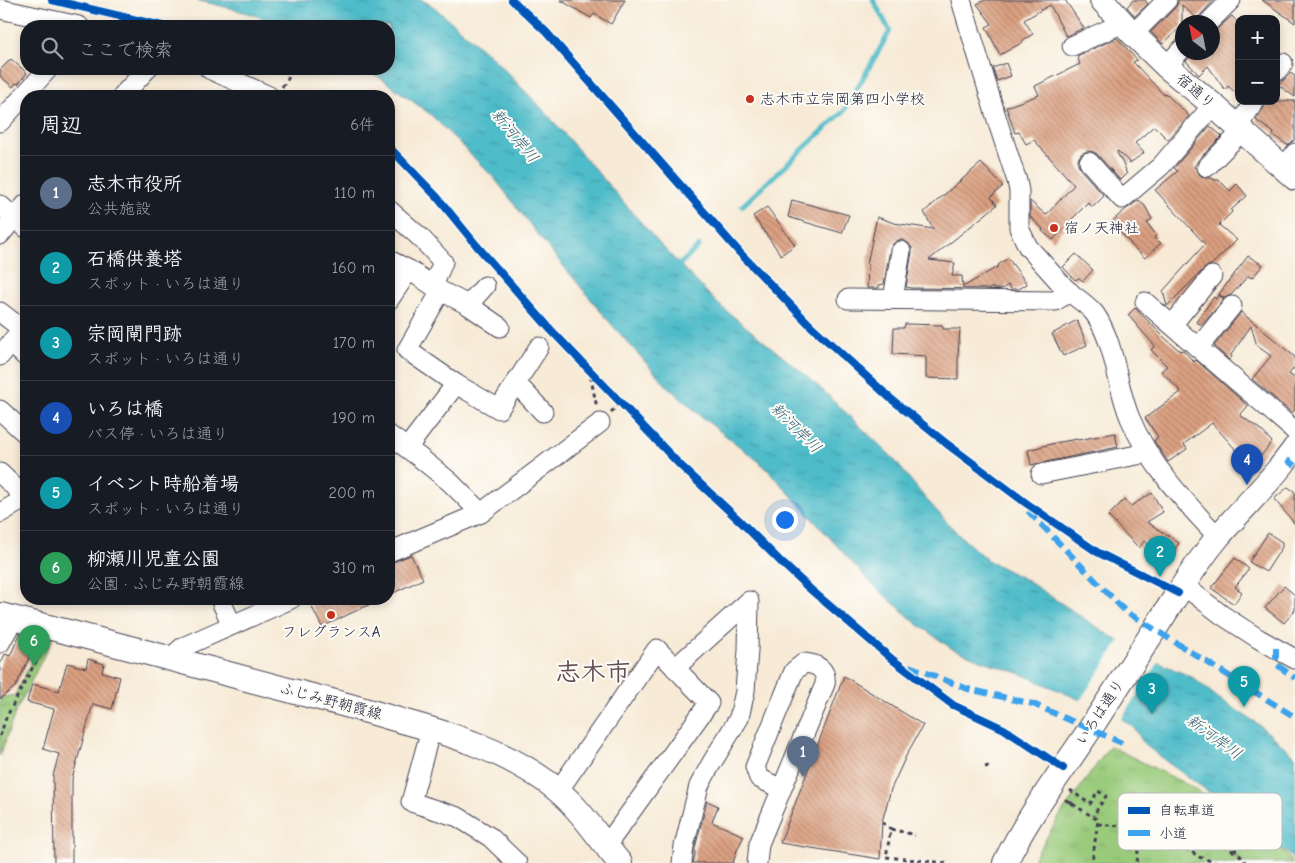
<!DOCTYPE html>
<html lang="ja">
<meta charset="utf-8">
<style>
:root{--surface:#171b24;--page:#20242c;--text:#f1f3f6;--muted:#9ea1a6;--line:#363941;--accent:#db2777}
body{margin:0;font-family:"Comic Neue","Klee One",sans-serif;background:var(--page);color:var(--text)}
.controls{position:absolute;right:15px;top:15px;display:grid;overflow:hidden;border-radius:10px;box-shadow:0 2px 8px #0003}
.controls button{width:45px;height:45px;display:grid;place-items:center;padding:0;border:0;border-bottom:1px solid var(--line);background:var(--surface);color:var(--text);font:25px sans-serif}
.compass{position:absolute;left:1175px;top:15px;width:45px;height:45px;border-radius:50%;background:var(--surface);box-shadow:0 2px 8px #0003;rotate:328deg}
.you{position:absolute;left:784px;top:519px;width:18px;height:18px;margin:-12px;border:4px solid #fff;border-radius:50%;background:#1a73e8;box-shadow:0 0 0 8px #1a73e833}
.badge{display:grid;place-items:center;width:32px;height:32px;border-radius:50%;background:var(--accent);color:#fff;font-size:16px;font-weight:700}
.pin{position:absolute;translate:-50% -41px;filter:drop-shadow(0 1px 2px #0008)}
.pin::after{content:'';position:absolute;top:26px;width:18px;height:15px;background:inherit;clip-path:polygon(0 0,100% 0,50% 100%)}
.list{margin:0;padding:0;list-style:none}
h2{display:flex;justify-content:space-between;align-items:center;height:65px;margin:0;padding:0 20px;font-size:21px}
h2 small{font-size:16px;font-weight:400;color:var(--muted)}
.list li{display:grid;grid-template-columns:32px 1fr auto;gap:15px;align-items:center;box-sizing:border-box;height:75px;padding:0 20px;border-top:1px solid var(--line)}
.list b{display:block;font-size:19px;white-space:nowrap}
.list p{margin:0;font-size:16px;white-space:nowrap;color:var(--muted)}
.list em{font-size:16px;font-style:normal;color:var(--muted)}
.icon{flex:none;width:28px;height:28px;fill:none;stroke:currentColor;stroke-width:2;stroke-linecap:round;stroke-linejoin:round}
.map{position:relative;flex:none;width:1295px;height:863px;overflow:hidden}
.search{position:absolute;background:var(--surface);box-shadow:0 2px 8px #0003;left:20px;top:20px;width:375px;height:55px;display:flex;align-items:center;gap:12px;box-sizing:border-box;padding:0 18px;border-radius:20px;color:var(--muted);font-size:19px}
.panel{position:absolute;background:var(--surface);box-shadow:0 2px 8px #0003;left:20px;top:90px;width:375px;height:515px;border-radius:20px}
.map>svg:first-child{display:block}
</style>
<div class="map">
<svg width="1295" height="863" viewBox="0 0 1295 863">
<defs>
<pattern id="park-tufts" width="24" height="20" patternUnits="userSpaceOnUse" patternTransform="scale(1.25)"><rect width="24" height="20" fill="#9acb7b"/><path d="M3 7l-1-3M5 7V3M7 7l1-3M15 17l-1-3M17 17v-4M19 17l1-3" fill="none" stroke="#84ae6b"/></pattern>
<pattern id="water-ripples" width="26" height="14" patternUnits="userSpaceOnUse" patternTransform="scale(1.25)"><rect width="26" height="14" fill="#4fbcc9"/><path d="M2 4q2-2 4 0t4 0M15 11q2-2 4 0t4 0" fill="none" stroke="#4198a4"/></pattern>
<pattern id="building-back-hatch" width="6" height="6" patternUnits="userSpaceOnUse" patternTransform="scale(1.25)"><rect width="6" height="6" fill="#dba081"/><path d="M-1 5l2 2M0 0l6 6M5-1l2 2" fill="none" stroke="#b1826b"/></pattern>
</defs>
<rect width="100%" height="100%" fill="#fdfcf7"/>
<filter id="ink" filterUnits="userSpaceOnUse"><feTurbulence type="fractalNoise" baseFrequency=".02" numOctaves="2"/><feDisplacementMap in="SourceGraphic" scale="10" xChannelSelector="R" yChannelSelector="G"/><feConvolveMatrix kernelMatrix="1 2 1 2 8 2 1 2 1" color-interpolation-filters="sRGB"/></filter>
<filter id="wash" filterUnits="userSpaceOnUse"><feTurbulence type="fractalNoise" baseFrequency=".0096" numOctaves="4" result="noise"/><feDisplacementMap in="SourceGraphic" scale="20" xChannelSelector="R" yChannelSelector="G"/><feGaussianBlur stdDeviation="1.12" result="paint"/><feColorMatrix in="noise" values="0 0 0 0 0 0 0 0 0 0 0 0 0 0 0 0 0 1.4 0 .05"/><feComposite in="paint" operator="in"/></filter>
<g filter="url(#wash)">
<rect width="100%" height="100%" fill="#f7ead6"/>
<g fill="url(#park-tufts)" stroke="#5e765b">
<path d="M45 634 54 636 15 713 0 756V698L15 695Z"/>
<path d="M1110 746 1188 785 1244 820 1266 836 1282 850 1293 863H1031L1061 814Z"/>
</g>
<path fill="url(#water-ripples)" stroke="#386f82" d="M196 0H422L434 7 491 56 546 113 658 242 718 304 814 382 892 457 925 498 958 534 987 560 1026 580 1115 639 1164 665 1192 677 1218 698 1258 724 1295 756V861L1266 833 1167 762 1144 744 1135 729 1122 719 1076 698 1021 674 983 661 951 648 916 623 870 582 768 470 757 460 703 418 667 386 612 325 542 240 495 179 430 114 382 79 364 69H389V26H284C256 14 226 7 196 0Z"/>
<path fill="#f7ead6" d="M1121 639 1160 660 1120 721 1079 702Z"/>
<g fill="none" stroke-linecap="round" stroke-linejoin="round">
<g stroke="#4fbcc9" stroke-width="5">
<path d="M742 206 844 111 890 31 873 0"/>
<path d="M676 268 699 246"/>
</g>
</g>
<g id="blocks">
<g fill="url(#building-back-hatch)">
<path d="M560 0H625L611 24 594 14 591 18Z"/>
<path d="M985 0H1065L1084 28 1066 36 1050 5 1024 20 1033 34 1023 40V42L1000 55 986 27 992 24 977 4Z"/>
<path d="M1133 0H1145L1148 4 1135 16 1127 7Z"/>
<path d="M1178 0H1214L1197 19 1182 5V26L1163 44 1151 32 1175 8 1178 3Z"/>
<path d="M1262 0H1295V23Z"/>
<path d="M1232 16 1239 24V96L1228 86 1225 90 1208 66 1199 75 1186 61 1194 52H1212V33Z"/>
<path d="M1117 38 1137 60 1133 62 1164 95 1165 93 1189 116 1168 140 1154 126 1135 143 1144 153 1130 163 1118 151 1117 152 1126 170 1125 171 1127 173 1120 180 1097 154 1093 152 1087 151 1081 154 1078 159V164L1080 169 1104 196 1093 207 1088 203 1065 226H1066L1053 240 1042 231 1043 229 1030 217V201L1046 215 1074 185 1034 140 1026 144 1019 132 1015 133 1006 107 1039 95 1035 86 1080 64 1077 56Z"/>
<path d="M11 59 27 73 18 84 16 83 13 87 0 76V70Z"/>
<path d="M1006 63 1011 76 997 81 993 68Z"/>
<path d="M1290 73 1295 76V97L1278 85 1285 79Z"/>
<path d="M1266 101H1295V139L1292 142 1287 145 1273 135 1274 133 1256 120 1264 107Z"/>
<path d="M1210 126 1222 136 1199 159 1194 167 1196 168 1200 175 1205 178H1211L1215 180H1219L1230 191 1237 184 1247 196 1231 210 1232 212 1219 225 1237 240 1211 265 1208 266 1204 269 1167 306 1163 291 1205 244 1155 190 1178 171 1174 168Z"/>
<path d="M981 163 1003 186 991 197 997 205 929 260 955 263 952 276H962L963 287 999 266 998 265 1008 258 1027 284 1019 289H1011L1008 285 1002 289H993L992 287 990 289 911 288 906 287 912 252V248L908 243 902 240H898L893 244 890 249 884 284 879 285V288H867L868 265 867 264 877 217 894 223 933 229 924 212Z"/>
<path d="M792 200 849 215 842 233 788 217Z"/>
<path d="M1139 200 1145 206 1152 219 1147 223 1156 235 1154 238 1161 243 1145 258 1130 244H1131L1111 222 1125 210Z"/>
<path d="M767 207 795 245 781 255 753 216Z"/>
<path d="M1076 254 1093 270 1083 281 1079 278 1075 280 1063 267Z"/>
<path d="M1248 256 1263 265 1252 278 1248 276 1231 295 1224 298 1219 294Z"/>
<path d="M1218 295 1224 299 1202 325 1196 322 1214 297 1216 299Z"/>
<path d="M1135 308 1166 339 1180 351 1183 350 1194 362 1196 360 1248 406 1240 415 1261 430 1272 442 1249 471 1237 454 1238 452 1212 423 1184 444 1187 449 1168 462 1154 441 1158 437 1145 418 1181 392 1161 371 1167 366 1151 350 1155 346 1128 315Z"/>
<path d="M1241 312 1295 357V367L1289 374 1295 378V409L1292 413 1252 379 1271 356 1257 346 1251 326 1231 355 1232 357 1229 360 1214 346Z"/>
<path d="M1077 320 1087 345 1063 356 1052 334Z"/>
<path d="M905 324 942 325 943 329H960L958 354V379L926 378V356L893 354 894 328H904Z"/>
<path d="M1115 433 1118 447 1031 465 1028 450 1055 443 1077 439 1078 440Z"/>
<path d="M1288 487 1295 492V524L1274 499Z"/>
<path d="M1152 493 1163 512 1147 522 1179 543 1168 558 1144 541 1139 548 1108 516 1124 500 1131 506Z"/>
<path d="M1268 533 1282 542V547L1266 572 1249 562Z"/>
<path d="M411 555 423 579 389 595V563L393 562Z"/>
<path d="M1235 558 1249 569 1235 587 1242 592 1234 604 1211 588Z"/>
<path d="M1284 586 1295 595V610L1284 623 1265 608Z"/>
<path d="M308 599H381L322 627Z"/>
<path d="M20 634 38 639 16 686 0 699V665L5 654 10 656Z"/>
<path d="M88 659 104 664 102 672 120 677 112 709 93 704 72 779V863H54L53 776 59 754 43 749 54 709 27 702 32 684 59 691 67 663 86 668Z"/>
<path d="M844 676 923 725 906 756 891 789 882 822 880 859 780 843Z"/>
<path d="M707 801 718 806 712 822 744 836 737 850 733 863H693L695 855V848Z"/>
</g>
</g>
</g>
<g filter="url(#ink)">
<use href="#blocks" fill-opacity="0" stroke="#424052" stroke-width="1"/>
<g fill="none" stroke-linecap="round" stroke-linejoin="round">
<defs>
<g id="minor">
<path d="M961 0 998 123 1017 181 1019 191V228L1028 247C1042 262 1055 278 1069 292 1078 299 1088 305 1095 314 1116 345 1116 385 1130 418 1149 464 1185 502 1218 537"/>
<path d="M0 9 79 26"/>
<path d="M1209 22 1231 0"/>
<path d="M1133 34 1167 0"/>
<path d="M1072 46 1123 23"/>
<path d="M1166 66 1182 49"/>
<path d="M209 69 269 96"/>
<path d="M1276 72 1283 63"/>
<path d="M122 96 147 69"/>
<path d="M0 122 48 69"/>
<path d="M1237 127 1255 101"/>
<path d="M1089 162 1122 199 1161 166 1213 105"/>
<path d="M1207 167 1242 131"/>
<path d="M1284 169 1295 153"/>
<path d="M0 205 26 228"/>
<path d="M389 210 421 238 443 262 433 286"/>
<path d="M0 235 26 204"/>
<path d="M389 260 409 270 441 291 468 305 500 327"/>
<path d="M441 291 407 350 456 384 499 409 539 347"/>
<path d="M848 299 1055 301 1070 292"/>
<path d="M893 299 901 251"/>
<path d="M389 300 409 270"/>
<path d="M1145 302 1295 431"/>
<path d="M468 305 485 286"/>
<path d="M0 312 22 329"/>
<path d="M1172 325 1212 276"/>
<path d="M11 343 26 357"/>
<path d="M1198 348 1232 306"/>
<path d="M0 356 26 324"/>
<path d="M516 383 543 412"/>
<path d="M0 410 26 434"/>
<path d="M389 435 419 457 450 482 481 513"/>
<path d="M407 448 456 384"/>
<path d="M0 473 26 498"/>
<path d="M1041 474 1137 455 1146 449"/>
<path d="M0 513 26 498"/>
<path d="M389 552 481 513 600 423"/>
<path d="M1183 585 1222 615 1259 639 1295 659"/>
<path d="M220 599 232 625"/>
<path d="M0 643 14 618"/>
<path d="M169 659 183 647 291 599"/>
<path d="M675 668 749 601 748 650 745 691 739 718 711 764 699 786 684 846 682 863"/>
<path d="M431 729 411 802 458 817 490 837 517 863"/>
<path d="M558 791 657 649 709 703 606 846"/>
<path d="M757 863 759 844 825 684C827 670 818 664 804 663L794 671 755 767 759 778 781 789"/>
</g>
<g id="major">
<path d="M1102 0 1133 34 1166 66 1213 105 1295 178"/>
<path d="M0 615C98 639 195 665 292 691 329 700 365 710 402 721 454 735 502 750 547 782 578 804 596 835 620 863"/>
<path d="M1005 863C1029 813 1064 769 1094 723 1117 688 1139 653 1162 618 1180 590 1197 562 1218 537 1243 507 1272 481 1295 448"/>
</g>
</defs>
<use href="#minor" stroke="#424052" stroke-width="21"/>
<use href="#major" stroke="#424052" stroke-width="26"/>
<g stroke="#424052" stroke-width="3" stroke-dasharray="4 4" stroke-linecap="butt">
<path d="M282 87 289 77"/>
<path d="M589 369 597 408"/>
<path d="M611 412 621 403"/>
<path d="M0 736 6 718 45 644"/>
<path d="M985 767 989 766"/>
<path d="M1070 790 1090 804 1098 791 1106 796 1093 816"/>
<path d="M1151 793 1155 796 1162 794 1194 817 1226 835 1238 854 1244 859 1245 863"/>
<path d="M1155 796 1161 811 1238 854"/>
<path d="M1073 804 1066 800 1098 820 1092 863"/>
<path d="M882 822 891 829 886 857 946 863"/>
<path d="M1098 824 1130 827 1128 824 1152 827 1161 811"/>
<path d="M1130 827 1126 847 1138 851 1137 863"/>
<path d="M1152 827 1163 832 1181 847 1189 850 1199 857 1217 863"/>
<path d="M891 829 915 835"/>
</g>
<use href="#minor" stroke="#fff" stroke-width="19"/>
<use href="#major" stroke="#fff" stroke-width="24"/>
<g stroke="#3ea2ec" stroke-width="6" stroke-dasharray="12 6" stroke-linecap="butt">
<path d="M1287 460 1295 466"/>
<path d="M1028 511 1125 611 1295 717"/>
<path d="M1276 648V664L1295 678"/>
<path d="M909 666 968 689 1033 704 1122 743"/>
</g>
<defs>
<g id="cycleway">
<path d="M52 0 162 26"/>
<path d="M512 0 546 32 740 253 811 326 890 398 947 444 1026 503 1097 552 1178 593"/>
<path d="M389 147 437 197 477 246 551 330 621 403 679 464 741 522 781 562 810 589 893 660 953 705 1004 729 1063 768"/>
</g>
</defs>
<use href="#cycleway" stroke="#fdfcf7" stroke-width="11"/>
<use href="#cycleway" stroke="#0057b8" stroke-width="8"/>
</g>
</g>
<g fill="#c8321e" stroke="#fdfcf7" stroke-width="2">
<circle cx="750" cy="99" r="5"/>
<circle cx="1054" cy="228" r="5"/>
<circle cx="331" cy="615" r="5"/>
</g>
<g text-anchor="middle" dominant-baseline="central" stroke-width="4" stroke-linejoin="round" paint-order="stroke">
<g font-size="15" fill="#22223b" stroke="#fdfcf7">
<text transform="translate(1196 91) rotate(40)">宿通り</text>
<text transform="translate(331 701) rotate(15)">ふじみ野朝霞線</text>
<text transform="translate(1100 712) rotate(-57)">いろは通り</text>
</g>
<g font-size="15" fill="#22223b" stroke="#fdfcf7" text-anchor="start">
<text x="760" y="99">志木市立宗岡第四小学校</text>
<text x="1064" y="228">宿ノ天神社</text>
<text x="331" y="632" text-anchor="middle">フレグランスA</text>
</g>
<g font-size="16" font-style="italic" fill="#346074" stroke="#fdfcf7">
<text transform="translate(515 136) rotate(51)">新河岸川</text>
<text transform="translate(796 428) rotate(45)">新河岸川</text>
<text transform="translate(1214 737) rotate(36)">新河岸川</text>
</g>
<g font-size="25" font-weight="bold" fill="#634e54" stroke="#fdfcf7">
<text x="593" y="671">志木市</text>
</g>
</g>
<rect x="1118" y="793" width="164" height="57" rx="8" fill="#fdfcf7" stroke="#bbbbbf" stroke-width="1"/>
<rect x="1128" y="807" width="22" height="7" fill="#0057b8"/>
<rect x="1128" y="830" width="22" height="6" fill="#3ea2ec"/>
<g font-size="14" fill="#22223b">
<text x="1159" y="815">自転車道</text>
<text x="1159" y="838">小道</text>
</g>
</svg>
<div class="controls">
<button>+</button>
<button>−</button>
</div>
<svg class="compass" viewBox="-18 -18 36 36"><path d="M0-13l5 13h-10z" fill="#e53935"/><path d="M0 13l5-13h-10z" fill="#9ea1a6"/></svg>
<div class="you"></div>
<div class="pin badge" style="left:803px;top:777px;background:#5c6f8a">1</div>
<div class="pin badge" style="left:1160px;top:577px;background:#0f9aa8">2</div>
<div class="pin badge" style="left:1152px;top:714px;background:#0f9aa8">3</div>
<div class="pin badge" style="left:1247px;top:485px;background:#1a4fb4">4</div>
<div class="pin badge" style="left:1244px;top:707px;background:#0f9aa8">5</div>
<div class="pin badge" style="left:34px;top:666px;background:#2e9e5b">6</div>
<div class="search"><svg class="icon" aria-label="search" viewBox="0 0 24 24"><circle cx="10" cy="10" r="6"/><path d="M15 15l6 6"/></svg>ここで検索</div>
<section class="panel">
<h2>周辺<small>6件</small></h2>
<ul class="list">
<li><span class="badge" style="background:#5c6f8a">1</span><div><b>志木市役所</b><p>公共施設</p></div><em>110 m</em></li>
<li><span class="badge" style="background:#0f9aa8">2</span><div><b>石橋供養塔</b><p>スポット · いろは通り</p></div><em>160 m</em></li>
<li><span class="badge" style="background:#0f9aa8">3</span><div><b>宗岡閘門跡</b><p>スポット · いろは通り</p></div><em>170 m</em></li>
<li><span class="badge" style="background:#1a4fb4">4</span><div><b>いろは橋</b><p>バス停 · いろは通り</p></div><em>190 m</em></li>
<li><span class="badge" style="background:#0f9aa8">5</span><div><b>イベント時船着場</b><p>スポット · いろは通り</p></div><em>200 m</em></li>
<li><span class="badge" style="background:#2e9e5b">6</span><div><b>柳瀬川児童公園</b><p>公園 · ふじみ野朝霞線</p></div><em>310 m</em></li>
</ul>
</section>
</div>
